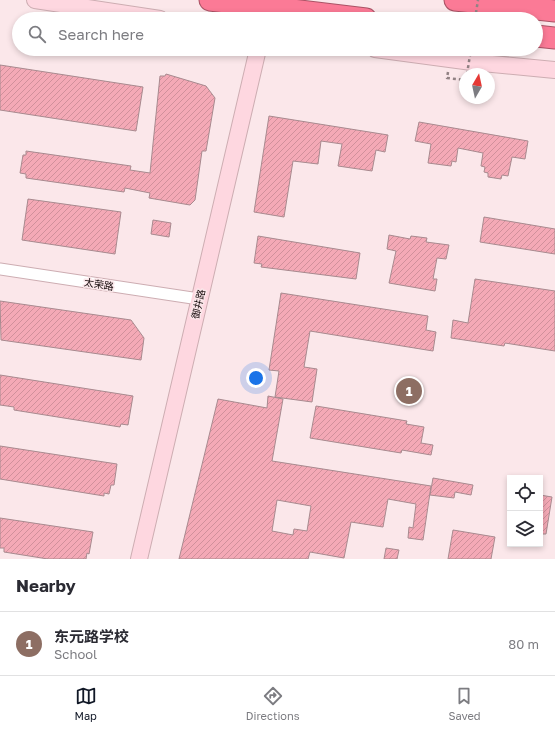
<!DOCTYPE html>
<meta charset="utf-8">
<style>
:root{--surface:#fff;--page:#f7f7f7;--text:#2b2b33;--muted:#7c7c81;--line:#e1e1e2;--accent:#111827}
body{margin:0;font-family:"Golos Text","Noto Sans SC",sans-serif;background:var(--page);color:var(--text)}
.controls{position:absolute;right:12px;bottom:12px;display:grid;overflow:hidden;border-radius:0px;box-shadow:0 2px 6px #0003}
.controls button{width:36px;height:36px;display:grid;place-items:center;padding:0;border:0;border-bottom:1px solid var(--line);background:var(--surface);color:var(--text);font:20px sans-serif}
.compass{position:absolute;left:459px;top:68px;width:36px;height:36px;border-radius:50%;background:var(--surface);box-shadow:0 2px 6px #0003;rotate:9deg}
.you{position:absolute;left:256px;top:378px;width:14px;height:14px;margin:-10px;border:3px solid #fff;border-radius:50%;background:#1a73e8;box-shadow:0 0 0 6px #1a73e833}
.badge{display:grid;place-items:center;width:26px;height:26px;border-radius:50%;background:var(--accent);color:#fff;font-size:13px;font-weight:700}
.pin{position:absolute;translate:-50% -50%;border:2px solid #fff;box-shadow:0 1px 4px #0006}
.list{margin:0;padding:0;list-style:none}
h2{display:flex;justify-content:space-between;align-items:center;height:52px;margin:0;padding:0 16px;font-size:17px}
h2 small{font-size:13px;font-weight:400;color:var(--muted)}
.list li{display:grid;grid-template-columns:26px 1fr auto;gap:12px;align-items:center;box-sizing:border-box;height:64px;padding:0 16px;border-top:1px solid var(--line)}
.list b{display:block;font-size:15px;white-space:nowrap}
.list p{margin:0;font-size:13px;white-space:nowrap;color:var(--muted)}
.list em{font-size:13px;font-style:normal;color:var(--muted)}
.icon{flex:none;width:22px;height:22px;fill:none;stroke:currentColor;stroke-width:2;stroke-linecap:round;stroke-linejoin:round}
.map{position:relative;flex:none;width:555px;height:559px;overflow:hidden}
.search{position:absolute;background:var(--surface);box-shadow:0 2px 6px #0003;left:12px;right:12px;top:12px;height:44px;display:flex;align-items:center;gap:10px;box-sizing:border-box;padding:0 14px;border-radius:22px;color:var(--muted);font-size:15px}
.sheet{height:116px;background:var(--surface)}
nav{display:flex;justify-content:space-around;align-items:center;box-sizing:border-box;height:56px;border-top:1px solid var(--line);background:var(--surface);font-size:11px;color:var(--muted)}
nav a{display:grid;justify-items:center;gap:2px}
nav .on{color:var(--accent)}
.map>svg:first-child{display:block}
</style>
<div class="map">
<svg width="555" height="559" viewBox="0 0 555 559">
<defs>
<pattern id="building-hatch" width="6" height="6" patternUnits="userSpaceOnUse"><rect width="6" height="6" fill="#f4a9b6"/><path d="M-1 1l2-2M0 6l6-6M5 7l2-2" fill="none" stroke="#d0909b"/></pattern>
</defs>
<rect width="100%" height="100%" fill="#fbe7ea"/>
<g fill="url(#building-hatch)" stroke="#a88a8f" fill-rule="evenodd">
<path d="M0 65 143 87 136 131 0 110Z"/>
<path d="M166 74 206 86 215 98 206 151H202L195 200 190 205 149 198 150 193 125 188 124 192 26 178V174L20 173 23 155H26V151L131 166 130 170 150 173 160 76H165Z"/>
<path d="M269 116 388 135 385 152 376 150 372 171 338 166 342 144 321 141 318 164 293 161 284 217 254 212Z"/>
<path d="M419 122 528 141 525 159 512 157 508 176 502 175 501 179 488 177V173L484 172 485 167 481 166 483 153 458 148 456 162 452 161 451 166 428 163 431 144 415 141Z"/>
<path d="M28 199 121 212 115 254 22 240Z"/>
<path d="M484 217 555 229V254L480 242Z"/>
<path d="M153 220 171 223 169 237 151 234Z"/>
<path d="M389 235 410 239 411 236 427 238 426 242 449 245 446 259 437 258 433 279H437L435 291 389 283 396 251 387 249Z"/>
<path d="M258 236 360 253 356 279 261 267 262 264 254 263Z"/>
<path d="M475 279 555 291V351L505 343 504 346 451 338 453 320 468 323Z"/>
<path d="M281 293 428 316 426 330 436 332 433 351 310 331 304 367 317 369 312 402 275 397 279 371 269 370Z"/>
<path d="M0 301 131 320 144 338 141 360 1 340Z"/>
<path d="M0 375 133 396 128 425 121 424 120 427 14 410V407L0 405Z"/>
<path d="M268 396 283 399 272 461 431 486 423 540 408 538 409 527 413 528 416 504 388 499 383 527 351 522 344 558 310 552 308 559H179L218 399 267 408ZM277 500 311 506 307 531 294 529 293 535 272 531Z"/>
<path d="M316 406 407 421 406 424 424 427 421 443 433 445 431 455 402 450 401 453 310 438Z"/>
<path d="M0 446 117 464 114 485H111L109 494 104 493V496L0 479Z"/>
<path d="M433 478 473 485 471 495 455 492 454 498 430 495Z"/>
<path d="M540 495 552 497 546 534H540Z"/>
<path d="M0 518 93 532 89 554 87 553 86 559H48L4 552V548H0Z"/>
<path d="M453 530 495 537 491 559H448Z"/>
<path d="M386 548 399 550 397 559H384Z"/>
</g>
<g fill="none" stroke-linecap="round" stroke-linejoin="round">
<defs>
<path id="street" d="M0 269 199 299"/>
<g id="secondary">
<path d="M35 0 160 19"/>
<path d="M375 49 472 62 555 70"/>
<path d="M139 559 258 49"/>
</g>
<g id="highway">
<path d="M210 0 366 19"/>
<path d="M455 0 555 11"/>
<path d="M536 36 555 38"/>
</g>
</defs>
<use href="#street" stroke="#cdadb2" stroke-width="13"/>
<use href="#secondary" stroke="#cdadb2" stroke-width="18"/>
<use href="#highway" stroke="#aa5365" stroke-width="23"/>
<path stroke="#928284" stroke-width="2.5" stroke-dasharray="3 3" stroke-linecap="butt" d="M448 72 447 78 465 80"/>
<use href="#street" stroke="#fff" stroke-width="11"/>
<use href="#secondary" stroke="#fed7e0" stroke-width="16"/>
<use href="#highway" stroke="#fb7a96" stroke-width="21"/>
<g stroke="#928284" stroke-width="2.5" stroke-dasharray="3 3" stroke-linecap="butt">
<path d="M475 19 478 0"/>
<path d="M467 74 471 49"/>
</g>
</g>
<g text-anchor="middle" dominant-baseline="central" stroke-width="3" stroke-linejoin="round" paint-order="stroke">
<g font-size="10" fill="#140a0b" stroke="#fbe7ea">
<text transform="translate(99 284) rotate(9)">太荣路</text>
<text transform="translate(198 304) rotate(-77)">御井路</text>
</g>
</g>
</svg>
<div class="controls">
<button><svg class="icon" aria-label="locate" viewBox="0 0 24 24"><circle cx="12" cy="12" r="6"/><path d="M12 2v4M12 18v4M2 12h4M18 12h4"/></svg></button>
<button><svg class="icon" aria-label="layers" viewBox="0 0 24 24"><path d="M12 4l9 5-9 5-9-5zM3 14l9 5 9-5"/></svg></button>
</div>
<svg class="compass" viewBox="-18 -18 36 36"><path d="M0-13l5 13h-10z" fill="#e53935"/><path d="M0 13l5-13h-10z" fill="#7c7c81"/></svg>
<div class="you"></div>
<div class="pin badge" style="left:409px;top:391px;background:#8d6e63">1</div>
<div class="search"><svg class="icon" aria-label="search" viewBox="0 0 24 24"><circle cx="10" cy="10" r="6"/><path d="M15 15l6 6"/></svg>Search here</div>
</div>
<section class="sheet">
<h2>Nearby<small></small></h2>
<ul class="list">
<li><span class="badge" style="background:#8d6e63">1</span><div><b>东元路学校</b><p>School</p></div><em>80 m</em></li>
</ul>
</section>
<nav>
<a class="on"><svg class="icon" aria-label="map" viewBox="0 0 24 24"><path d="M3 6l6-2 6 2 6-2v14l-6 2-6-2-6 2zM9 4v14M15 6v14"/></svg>Map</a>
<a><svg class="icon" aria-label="directions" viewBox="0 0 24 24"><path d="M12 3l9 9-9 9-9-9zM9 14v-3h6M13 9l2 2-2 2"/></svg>Directions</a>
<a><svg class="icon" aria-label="saved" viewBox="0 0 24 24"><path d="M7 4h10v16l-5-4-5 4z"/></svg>Saved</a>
</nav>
